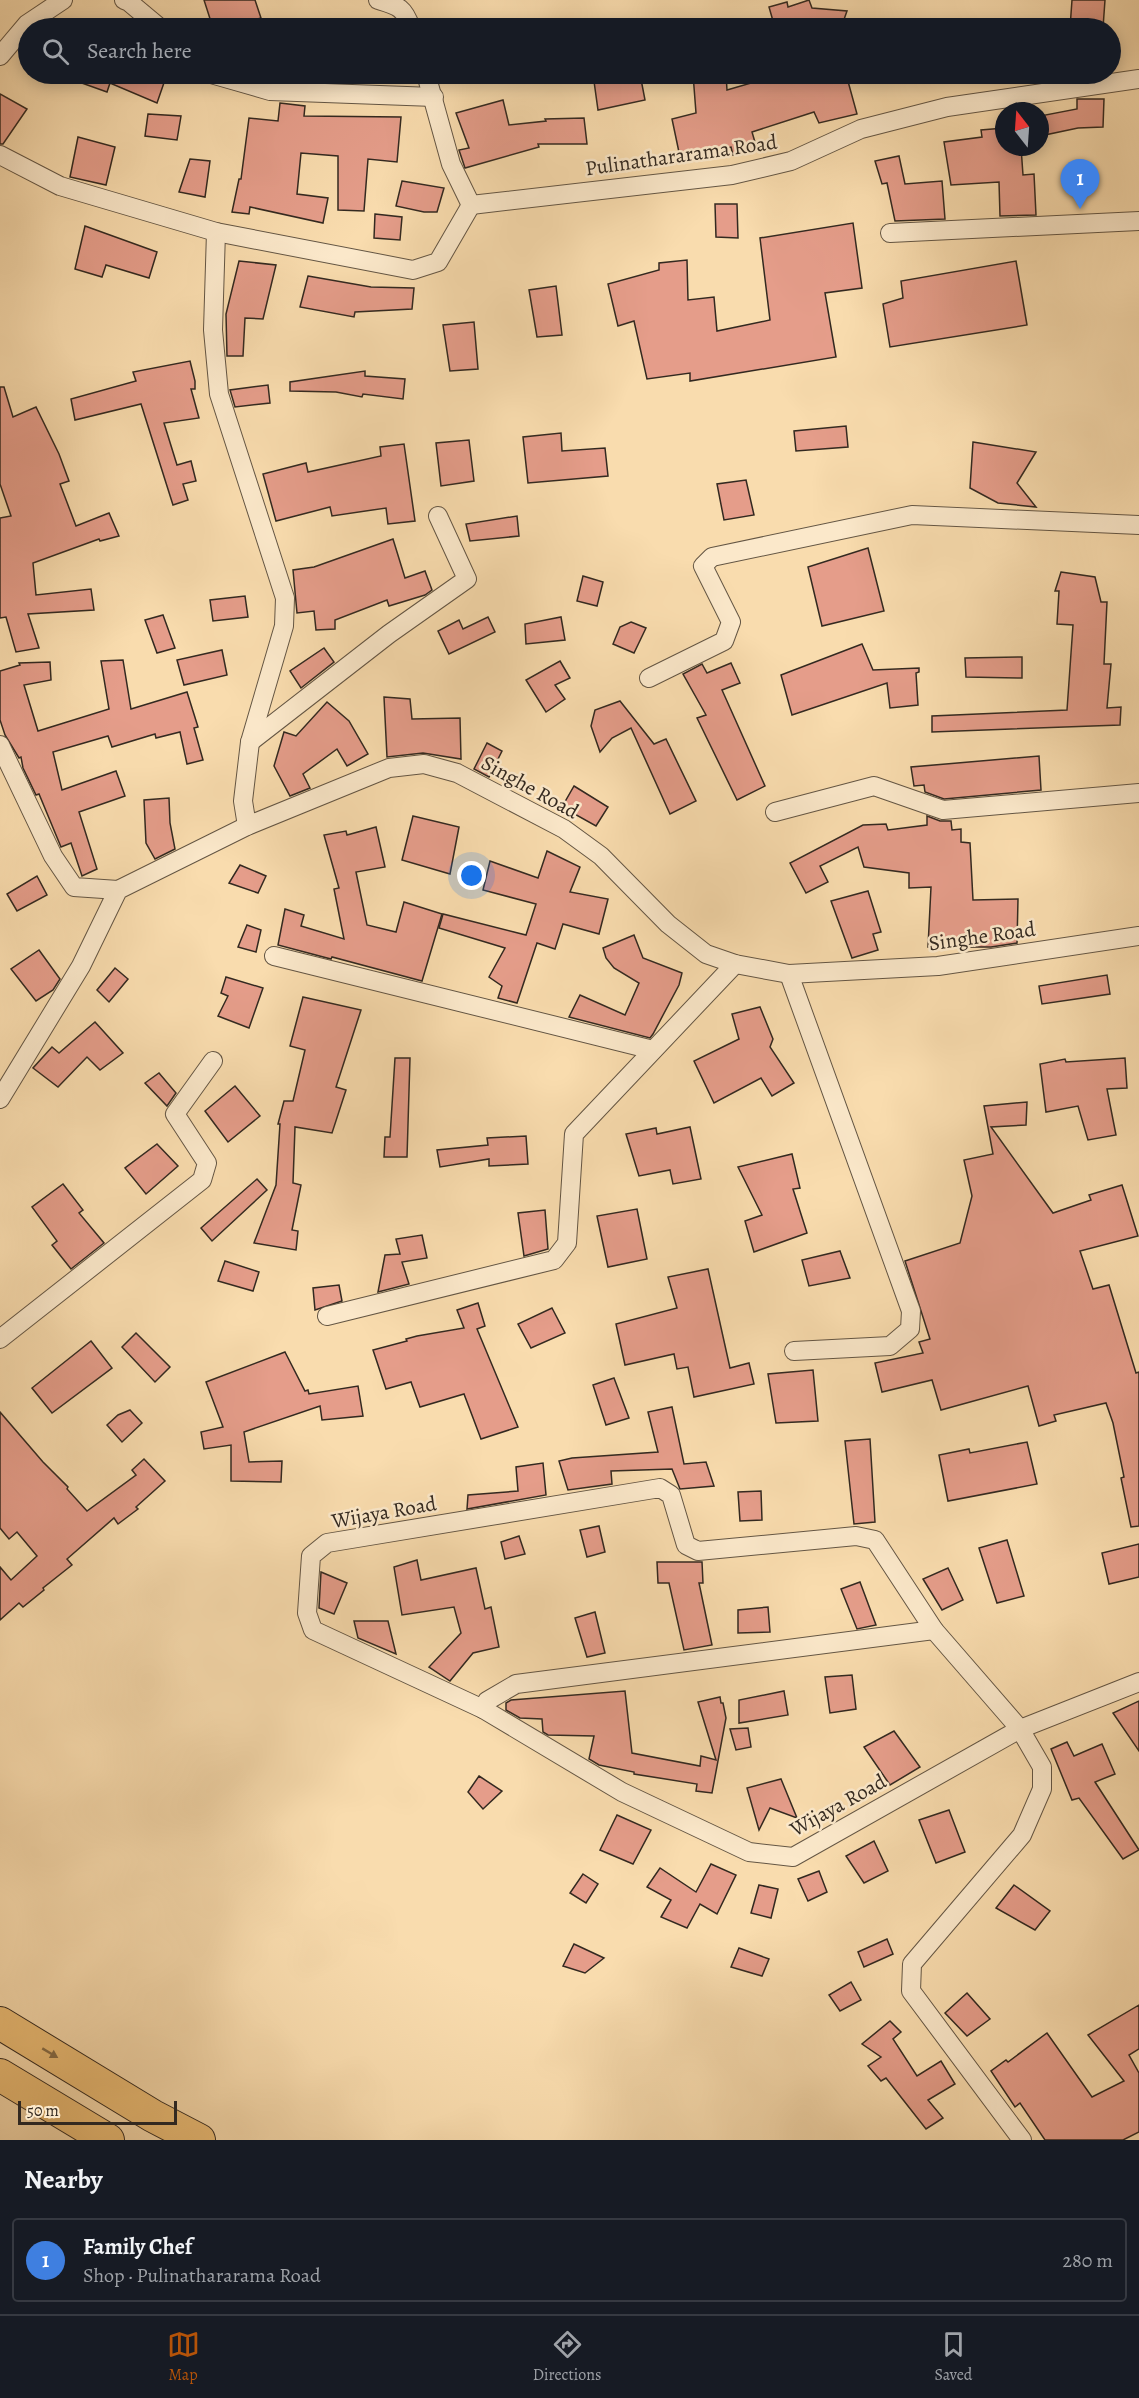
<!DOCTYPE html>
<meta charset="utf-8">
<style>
:root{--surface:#171b24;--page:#242831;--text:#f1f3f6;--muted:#9ea1a6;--line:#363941;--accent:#b45309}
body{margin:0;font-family:Alegreya,serif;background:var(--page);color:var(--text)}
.compass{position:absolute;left:995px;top:102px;width:54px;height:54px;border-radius:50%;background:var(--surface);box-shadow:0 3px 15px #0003;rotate:343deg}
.scale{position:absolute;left:18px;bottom:15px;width:159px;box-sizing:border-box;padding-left:6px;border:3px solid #332920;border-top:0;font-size:16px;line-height:21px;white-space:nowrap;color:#332920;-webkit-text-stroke:4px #fbe8ca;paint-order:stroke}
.you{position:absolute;left:472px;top:876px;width:21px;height:21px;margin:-15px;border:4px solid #fff;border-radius:50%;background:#1a73e8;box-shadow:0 0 0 9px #1a73e833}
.badge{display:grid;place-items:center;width:39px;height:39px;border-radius:50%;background:var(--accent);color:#fff;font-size:20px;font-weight:700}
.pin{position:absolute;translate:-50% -50px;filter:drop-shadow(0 2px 3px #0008)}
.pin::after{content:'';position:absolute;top:32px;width:21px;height:18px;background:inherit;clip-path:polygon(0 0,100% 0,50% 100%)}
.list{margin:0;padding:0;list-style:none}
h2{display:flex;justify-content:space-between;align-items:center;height:78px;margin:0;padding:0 24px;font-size:26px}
h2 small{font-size:20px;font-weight:400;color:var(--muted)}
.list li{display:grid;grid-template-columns:39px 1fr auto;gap:18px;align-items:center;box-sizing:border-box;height:84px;margin:0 12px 12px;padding:0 12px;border:2px solid var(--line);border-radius:6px}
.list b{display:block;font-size:22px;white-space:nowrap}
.list p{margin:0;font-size:20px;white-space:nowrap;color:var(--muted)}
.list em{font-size:20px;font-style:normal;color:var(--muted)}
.icon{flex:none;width:33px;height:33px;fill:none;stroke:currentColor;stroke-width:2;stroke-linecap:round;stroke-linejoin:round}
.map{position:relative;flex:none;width:1139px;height:2140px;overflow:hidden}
.search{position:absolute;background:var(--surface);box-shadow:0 3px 15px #0003;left:18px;right:18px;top:18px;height:66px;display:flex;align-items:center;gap:15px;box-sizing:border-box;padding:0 21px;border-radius:33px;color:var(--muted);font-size:22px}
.sheet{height:174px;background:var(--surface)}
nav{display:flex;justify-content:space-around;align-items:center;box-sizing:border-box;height:84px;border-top:2px solid var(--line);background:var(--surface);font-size:16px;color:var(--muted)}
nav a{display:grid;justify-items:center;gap:3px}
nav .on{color:var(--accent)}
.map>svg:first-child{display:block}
</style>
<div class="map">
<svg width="1139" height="2140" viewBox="0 0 1139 2140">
<rect width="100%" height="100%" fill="#f9dcae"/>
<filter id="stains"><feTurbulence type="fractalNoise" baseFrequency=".00333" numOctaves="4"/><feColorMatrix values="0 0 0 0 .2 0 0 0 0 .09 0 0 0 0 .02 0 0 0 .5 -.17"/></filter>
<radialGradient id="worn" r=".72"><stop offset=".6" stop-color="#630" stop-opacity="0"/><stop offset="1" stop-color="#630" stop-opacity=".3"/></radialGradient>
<g fill="#e59d8a" stroke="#332920" stroke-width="1.5">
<path d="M204 0H255L261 18 228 28H213Z"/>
<path d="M809 0 812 8 847 11 841 28H775L769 7 787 2 788 7Z"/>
<path d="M1072 0H1105L1103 28H1070Z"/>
<path d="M62 74H167L157 103 110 83 107 92 62 76Z"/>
<path d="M593 74H640L645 100 598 110Z"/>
<path d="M693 74H726L727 90 782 74H846L857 114 819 123 814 112 752 132 757 149 733 155 731 147 680 157 672 119 696 113Z"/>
<path d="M0 94 27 109 3 144H0Z"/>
<path d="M1077 99H1104L1103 127 1078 128 1040 136V116L1077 109Z"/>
<path d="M503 100 509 125 546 121 545 119 584 118 587 144H538L539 147 465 168 459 150 469 148 456 113Z"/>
<path d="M280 103 305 106 304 116 401 117 397 162 368 159 364 211 338 210V156L301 153 297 194 328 198 323 223 250 207 249 214 232 212 239 179H241L249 118 278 121Z"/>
<path d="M148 114 181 116 177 140 145 136Z"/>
<path d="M1004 128V147H1021L1023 175 1034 174 1036 215 1000 216 999 182 951 185 944 142 982 137 981 130Z"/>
<path d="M78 137 115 147 106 185 70 177Z"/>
<path d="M899 156 905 184 942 181 945 219 895 221 887 183 882 184 875 161Z"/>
<path d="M190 159 210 161 205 197 179 192Z"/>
<path d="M402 181 444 188 437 212H424L396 206Z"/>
<path d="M715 204H737L738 238 716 237Z"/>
<path d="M375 214 402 217 400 240 374 238Z"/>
<path d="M853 223 862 288 825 293 836 357 690 381V373L647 379 634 321 618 326 608 284 659 270V263L687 260 688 300 714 297 717 331 770 320 760 238Z"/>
<path d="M85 226 157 252 149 278 106 265 102 277 75 269Z"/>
<path d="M239 261 276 265 263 319 245 318 243 356H227L226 314Z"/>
<path d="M1016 261 1027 325 890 347 883 304 903 298 901 281Z"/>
<path d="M308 276 371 287 414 288 412 309 355 312 354 317 300 307Z"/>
<path d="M556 286 562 335 537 337 529 290Z"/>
<path d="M474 322 478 369 450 371 443 325Z"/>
<path d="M190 361 195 381V389H191L199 418 164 423 177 465 191 461 196 481 183 484 188 500 173 505 141 404 75 420 71 399 136 381 133 372Z"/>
<path d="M365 371V376L405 379 403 399 363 394 362 397 336 392 290 391V382Z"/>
<path d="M268 385 270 403 235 407 230 390Z"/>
<path d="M0 387H4L13 417 36 407 59 454 69 481 60 484 76 526 109 513 119 536 100 541 99 539 33 563 36 595 91 589 94 610 28 614 39 648 16 652 6 617 0 618V518L11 516 0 484Z"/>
<path d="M846 426 848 447 796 451 794 431Z"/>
<path d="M561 433 562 451 605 448 608 476 528 483 523 437Z"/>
<path d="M469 440 474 481 441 486 436 443Z"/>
<path d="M973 442 1036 452 1017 483 1036 507 998 503 970 488Z"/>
<path d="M404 444 415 521 388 524 386 508 332 516 330 507 276 521 263 474 306 463 308 472 381 456 380 447Z"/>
<path d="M746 480 754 515 724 520 717 484Z"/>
<path d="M517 516 519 536 470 541 466 524Z"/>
<path d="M393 539 405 578 425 571 432 590 425 595 389 606 387 600 335 620V629L316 630 314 611 297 613 293 570 314 567Z"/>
<path d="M868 548 884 611 822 626 808 567Z"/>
<path d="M1061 572 1095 577 1101 602H1107L1104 664H1111L1107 708 1121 707 1120 725 932 732V716L1067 710 1073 625 1057 624 1059 591H1055Z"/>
<path d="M583 576 603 582 597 606 577 601Z"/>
<path d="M245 596 248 617 213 621 210 600Z"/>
<path d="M163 615 175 648 157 653 145 620Z"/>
<path d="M488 617 495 632 449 654 438 631 459 620 463 629Z"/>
<path d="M561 617 565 640 526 644 525 624Z"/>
<path d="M631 622 646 628 634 653 613 644 620 627Z"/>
<path d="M862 644 873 670 919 668V672L916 673 918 705 890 708 887 683 792 715 781 675Z"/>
<path d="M324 648 334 662 301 688 290 671Z"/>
<path d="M222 650 227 675 184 685 177 660Z"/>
<path d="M1022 657V678L966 677 965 658Z"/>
<path d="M123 660 131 709 187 692 198 727 194 728 203 760 187 764 180 732 156 738 155 734 112 747 108 736 53 752 62 790 116 771 125 796 79 812 97 869 82 876 71 843 61 847 39 794 36 795 23 768 21 757 19 758 5 735 0 720V671L20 665 19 663 50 662 51 680 24 685 38 731 109 709 101 661Z"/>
<path d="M560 661 570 678 555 685 565 699 546 712 526 680Z"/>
<path d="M731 663 740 683 722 690 765 786 737 800 697 718 706 715 683 674 702 664 707 673Z"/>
<path d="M384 697 410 699 412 719 460 718 461 759 423 753 387 757Z"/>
<path d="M620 701 654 744 666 739 696 801 670 814 631 728 612 738 600 752 591 726 595 710Z"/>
<path d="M327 702 349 721 368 754 347 766 337 749 303 774 310 788 290 796 274 766 284 732 296 736Z"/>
<path d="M487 743 502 751 489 777 474 769Z"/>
<path d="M1039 756 1041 790 944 799 925 792 924 785 914 786 911 767Z"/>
<path d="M574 786 608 807 596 826 562 807Z"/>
<path d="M169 798 170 823 175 849 155 859 146 843 144 800Z"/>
<path d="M413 816 459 827 450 874 402 860Z"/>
<path d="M927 816 940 821H951L952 830 961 829V842L970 843 973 900 1018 899 1017 943 991 947H928L931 887 909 888V873L864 867 858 847 820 866 828 882 806 893 790 863 863 825 886 824 888 830 927 825Z"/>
<path d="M376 827 385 867 356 872 367 925 396 932 404 902 442 914 422 981 332 957 331 959 278 945 285 909 304 915 301 926 344 939 334 889 339 888 324 835 346 831 347 835Z"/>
<path d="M547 851 580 867 570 892 608 899 599 934 563 924 555 949 537 943 517 1003 498 998 502 986 489 977 505 948 439 928 443 914 526 935 536 904 483 890 490 861 538 878Z"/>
<path d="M240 865 266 876 258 893 229 883Z"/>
<path d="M37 876 47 895 17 911 7 894Z"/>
<path d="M868 891 881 932 873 934 878 950 852 958 831 901Z"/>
<path d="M247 925 261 930 256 952 238 947Z"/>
<path d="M634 935 643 958 682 973 679 985 653 1034 650 1038 569 1017 580 995 625 1015 639 983 614 968 606 958 603 948Z"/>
<path d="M39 950 60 979 53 990 36 1001 11 969Z"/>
<path d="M115 968 128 979 109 1002 97 990Z"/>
<path d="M1107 975 1110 994 1042 1004 1039 986Z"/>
<path d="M226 977 263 988 249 1028 218 1016 228 996 221 993Z"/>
<path d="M303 997 361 1010 336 1087 346 1090 332 1133 295 1127 293 1183 301 1185 292 1230 298 1231 296 1250 254 1243 276 1185 280 1124H278L284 1101H293L305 1050 290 1046Z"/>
<path d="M760 1007 773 1039 770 1047 794 1083 772 1096 761 1078 714 1103 694 1061 739 1039 732 1014Z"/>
<path d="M95 1022 123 1053 100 1070 87 1057 58 1087 33 1068 52 1047 59 1053Z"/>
<path d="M395 1058H410L407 1157H384L385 1137H390Z"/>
<path d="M1125 1058 1127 1088 1107 1089 1116 1135 1088 1140 1078 1106 1046 1112 1040 1064 1065 1059 1066 1062Z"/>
<path d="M159 1073 176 1093 167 1106 145 1083Z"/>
<path d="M235 1086 260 1116 228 1142 205 1111Z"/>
<path d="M1027 1102 1026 1125 991 1127 1053 1213 1091 1200 1089 1195 1122 1185 1138 1236 1080 1251 1093 1289 1109 1285 1136 1373 1139 1372V1526L1131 1527 1121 1478 1124 1477 1113 1423 1106 1403 1054 1415 1056 1421 1039 1426 1028 1386 941 1410 932 1380 882 1392 875 1363 923 1353 919 1342 930 1339 905 1261 960 1243 972 1196 964 1160 993 1154 984 1106Z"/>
<path d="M690 1127 701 1179 673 1184 670 1170 639 1176 626 1134 656 1128 657 1134Z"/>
<path d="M526 1136 528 1164 489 1166V1159L440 1167 437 1150 488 1145 487 1138Z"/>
<path d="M157 1144 178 1166 146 1194 125 1168Z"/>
<path d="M792 1154 800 1188 793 1189 807 1233 754 1252 745 1221 762 1215 738 1167Z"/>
<path d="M257 1179 267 1190 212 1241 201 1228Z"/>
<path d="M63 1184 83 1210 79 1213 104 1243 71 1269 52 1245 57 1241 32 1207Z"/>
<path d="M637 1209 647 1259 608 1267 597 1216Z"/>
<path d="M545 1210 548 1249 524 1256 518 1213Z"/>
<path d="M422 1235 427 1258 402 1262 409 1284 378 1292 385 1255 400 1254 396 1239Z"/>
<path d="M840 1251 850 1278 809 1286 802 1260Z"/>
<path d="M225 1261 259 1272 253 1291 218 1281Z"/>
<path d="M708 1269 730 1368 749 1363 754 1384 694 1397 688 1367 677 1369 674 1354 625 1365 616 1324 677 1308 668 1277Z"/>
<path d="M339 1285 342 1301 315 1310 313 1288Z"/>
<path d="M478 1303 485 1326 477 1329 518 1427 481 1439 464 1394 420 1407 411 1382 386 1389 373 1350 407 1341 406 1339 417 1336 464 1328 457 1310Z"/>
<path d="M552 1308 565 1333 531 1348 518 1324Z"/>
<path d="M136 1333 170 1367 155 1382 122 1347Z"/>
<path d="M91 1341 112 1368 52 1413 32 1388Z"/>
<path d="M285 1352 305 1391 308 1390 309 1394 358 1386 363 1416 322 1420 320 1406 244 1432 249 1462 282 1461 281 1482 231 1481V1445L204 1449 201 1432 223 1427 206 1382Z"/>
<path d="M813 1370 818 1421 776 1423 768 1374Z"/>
<path d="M614 1378 629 1418 606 1425 593 1385Z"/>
<path d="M672 1407 684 1464 706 1462 714 1486 680 1489 672 1469 611 1471 612 1484 568 1490 559 1461 572 1458 658 1452 648 1412Z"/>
<path d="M130 1410 142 1423 122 1442 107 1425 118 1415Z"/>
<path d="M0 1412 43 1462 68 1487 67 1489 87 1511 136 1475 132 1470 144 1459 165 1481 136 1507 138 1509 118 1524 114 1518 67 1559 72 1565 43 1588 44 1590 23 1607 19 1603 0 1620V1567L11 1580 37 1556 17 1532 9 1539 0 1528Z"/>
<path d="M870 1439 875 1522 854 1524 845 1441Z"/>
<path d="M1027 1442 1037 1484 948 1501 939 1455 969 1449 970 1453Z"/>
<path d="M543 1463 546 1495 467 1509 468 1495 518 1491 516 1467Z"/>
<path d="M761 1491 762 1520 740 1521 738 1492Z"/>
<path d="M599 1526 605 1552 587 1557 580 1530Z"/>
<path d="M519 1536 525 1554 505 1559 501 1542Z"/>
<path d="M1007 1540 1024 1596 997 1603 979 1548Z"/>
<path d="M1139 1544V1577L1109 1584 1102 1553Z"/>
<path d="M417 1560 421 1580 476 1568 485 1609 491 1607 499 1647 473 1653 450 1681 429 1667 461 1633 454 1607 402 1615 394 1567Z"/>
<path d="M657 1562H702L703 1583H699L712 1645 684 1650 669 1583H658Z"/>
<path d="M948 1568 963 1600 942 1610 923 1579Z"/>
<path d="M321 1572 347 1583 334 1614 319 1608Z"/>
<path d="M860 1582 876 1625 857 1629 841 1589Z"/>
<path d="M768 1607 770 1632 738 1633V1610Z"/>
<path d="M595 1612 605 1653 587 1657 575 1618Z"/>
<path d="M354 1621H388L396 1654 358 1638Z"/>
<path d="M852 1675 856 1709 830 1713 825 1677Z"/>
<path d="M625 1691 632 1753 700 1766 701 1756 716 1760 698 1702 720 1697 721 1703H723L726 1718 712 1793 696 1791 697 1784 634 1774V1772L599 1765 589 1759 594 1736 548 1735 543 1732 542 1719 520 1718 506 1710V1703L511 1700Z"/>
<path d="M784 1691 788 1715 739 1723V1700Z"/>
<path d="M1139 1701V1751L1113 1713Z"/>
<path d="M748 1728 751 1747 736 1750 730 1729Z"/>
<path d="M894 1731 920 1767 890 1785 864 1747Z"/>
<path d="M1067 1742 1074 1756 1102 1744 1115 1774 1095 1782 1139 1850 1123 1859 1079 1798 1072 1800 1051 1749Z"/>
<path d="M479 1776 502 1791 483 1809 468 1792Z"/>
<path d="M781 1779 797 1818 770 1808 759 1830 747 1788Z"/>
<path d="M949 1810 965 1852 936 1863 919 1820Z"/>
<path d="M617 1815 651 1830 633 1864 600 1850Z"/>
<path d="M874 1841 888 1871 864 1883 846 1856Z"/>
<path d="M711 1864 736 1875 717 1914 700 1904 687 1928 661 1917 671 1900 647 1887 660 1868 696 1892Z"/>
<path d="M819 1871 827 1892 808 1901 798 1879Z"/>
<path d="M583 1874 598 1884 586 1903 570 1893Z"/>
<path d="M759 1885 778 1889 771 1918 751 1913Z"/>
<path d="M1014 1885 1050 1911 1035 1930 996 1908Z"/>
<path d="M887 1939 893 1954 864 1967 858 1952Z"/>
<path d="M574 1944 604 1958 585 1973 563 1966Z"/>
<path d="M739 1948 769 1959 762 1976 731 1967Z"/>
<path d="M851 1982 861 2000 840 2011 829 1995Z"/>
<path d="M967 1993 990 2019 967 2036 945 2013Z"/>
<path d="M1139 2005V2049L1129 2055 1139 2073V2132L1123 2140H1045L1020 2103 1015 2107 991 2071 1006 2060 1008 2062 1047 2033 1092 2097 1124 2081 1088 2035Z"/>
<path d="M890 2021 901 2032 893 2039 917 2076 941 2061 955 2084 928 2100 943 2118 926 2129 886 2078 881 2081 868 2066 881 2057 862 2044Z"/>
</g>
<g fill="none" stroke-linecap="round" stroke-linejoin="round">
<defs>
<g id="minor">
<path d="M124 0 129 2 160 28"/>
<path d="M378 0C398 6 404 7 411 28"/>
<path d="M0 56 27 24 63 0"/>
<path d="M211 74 270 91 434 97"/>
<path d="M426 74 451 164 471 205"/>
<path d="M0 155 60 186 216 232 413 270 438 262 471 205"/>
<path d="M471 205 732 175 791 161 861 129 947 107 1139 79"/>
<path d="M216 232 213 330 219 394 285 598 284 626 250 742 243 801 247 826"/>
<path d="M890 233 1139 221"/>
<path d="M649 678 724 641 731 622 703 566 712 557 912 515 1139 525"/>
<path d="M250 742 389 634 467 579 438 516"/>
<path d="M0 745 53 856 74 887 118 890"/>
<path d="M775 812 874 786 943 810 1139 793"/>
<path d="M274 956 653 1050"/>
<path d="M789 974 911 1311 910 1329 890 1346 794 1351"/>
<path d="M0 1099 81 966 118 890 247 826 389 768 424 764 457 773 564 829 601 856 668 924 706 954 735 964 789 974 938 966 1139 936"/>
<path d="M327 1316 554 1260 567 1243 574 1134 735 964"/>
<path d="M0 1339 202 1180 207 1163 175 1114 213 1061"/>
<path d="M483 1709 487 1701 516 1684 934 1630"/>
<path d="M1022 2140 911 1991 912 1964 1022 1835 1042 1789V1767L1020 1729 934 1630 875 1540 856 1536 698 1551 686 1545 671 1495 660 1488 327 1543 311 1556 307 1613 313 1630 483 1709 622 1792 749 1852 793 1857 1020 1729 1139 1682"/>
</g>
<g id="motorway">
<path d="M0 2023 153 2116 199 2140"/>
<path d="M0 2075 108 2140"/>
</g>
</defs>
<use href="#minor" stroke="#645644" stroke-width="20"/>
<use href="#motorway" stroke="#332920" stroke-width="34"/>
<use href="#minor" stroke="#fbe8ca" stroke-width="18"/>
<use href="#motorway" stroke="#ecbe77" stroke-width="32"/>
</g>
<defs><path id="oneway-solid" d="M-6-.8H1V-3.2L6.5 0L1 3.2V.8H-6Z" transform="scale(1.5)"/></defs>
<use fill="#866c47" href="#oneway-solid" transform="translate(50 2053) rotate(31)"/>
<g text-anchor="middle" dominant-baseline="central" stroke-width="5" stroke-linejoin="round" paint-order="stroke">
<g font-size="21" fill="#332920" stroke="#fbe8ca">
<text transform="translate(681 155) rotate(-8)">Pulinathararama Road</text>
<text transform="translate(530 787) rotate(29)">Singhe Road</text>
<text transform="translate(982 936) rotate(-8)">Singhe Road</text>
<text transform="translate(384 1512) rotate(-10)">Wijaya Road</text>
<text transform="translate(838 1805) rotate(-29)">Wijaya Road</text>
</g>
</g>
<rect width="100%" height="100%" filter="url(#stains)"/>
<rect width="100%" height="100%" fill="url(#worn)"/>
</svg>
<svg class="compass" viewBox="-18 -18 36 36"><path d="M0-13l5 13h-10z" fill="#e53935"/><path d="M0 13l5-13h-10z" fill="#9ea1a6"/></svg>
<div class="scale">50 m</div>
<div class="you"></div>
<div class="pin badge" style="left:1080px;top:209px;background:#3f7fe0">1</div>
<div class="search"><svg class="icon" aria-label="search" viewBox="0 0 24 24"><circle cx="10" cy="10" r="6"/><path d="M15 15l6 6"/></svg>Search here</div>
</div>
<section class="sheet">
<h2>Nearby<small></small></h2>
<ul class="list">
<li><span class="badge" style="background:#3f7fe0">1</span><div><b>Family Chef</b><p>Shop · Pulinathararama Road</p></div><em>280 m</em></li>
</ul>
</section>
<nav>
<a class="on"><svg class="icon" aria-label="map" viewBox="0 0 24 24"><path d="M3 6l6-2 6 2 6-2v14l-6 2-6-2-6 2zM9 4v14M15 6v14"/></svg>Map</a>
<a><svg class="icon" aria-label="directions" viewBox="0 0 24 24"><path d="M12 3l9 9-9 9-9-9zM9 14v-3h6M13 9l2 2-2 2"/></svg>Directions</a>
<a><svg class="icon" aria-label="saved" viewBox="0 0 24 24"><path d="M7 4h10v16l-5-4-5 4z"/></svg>Saved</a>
</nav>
